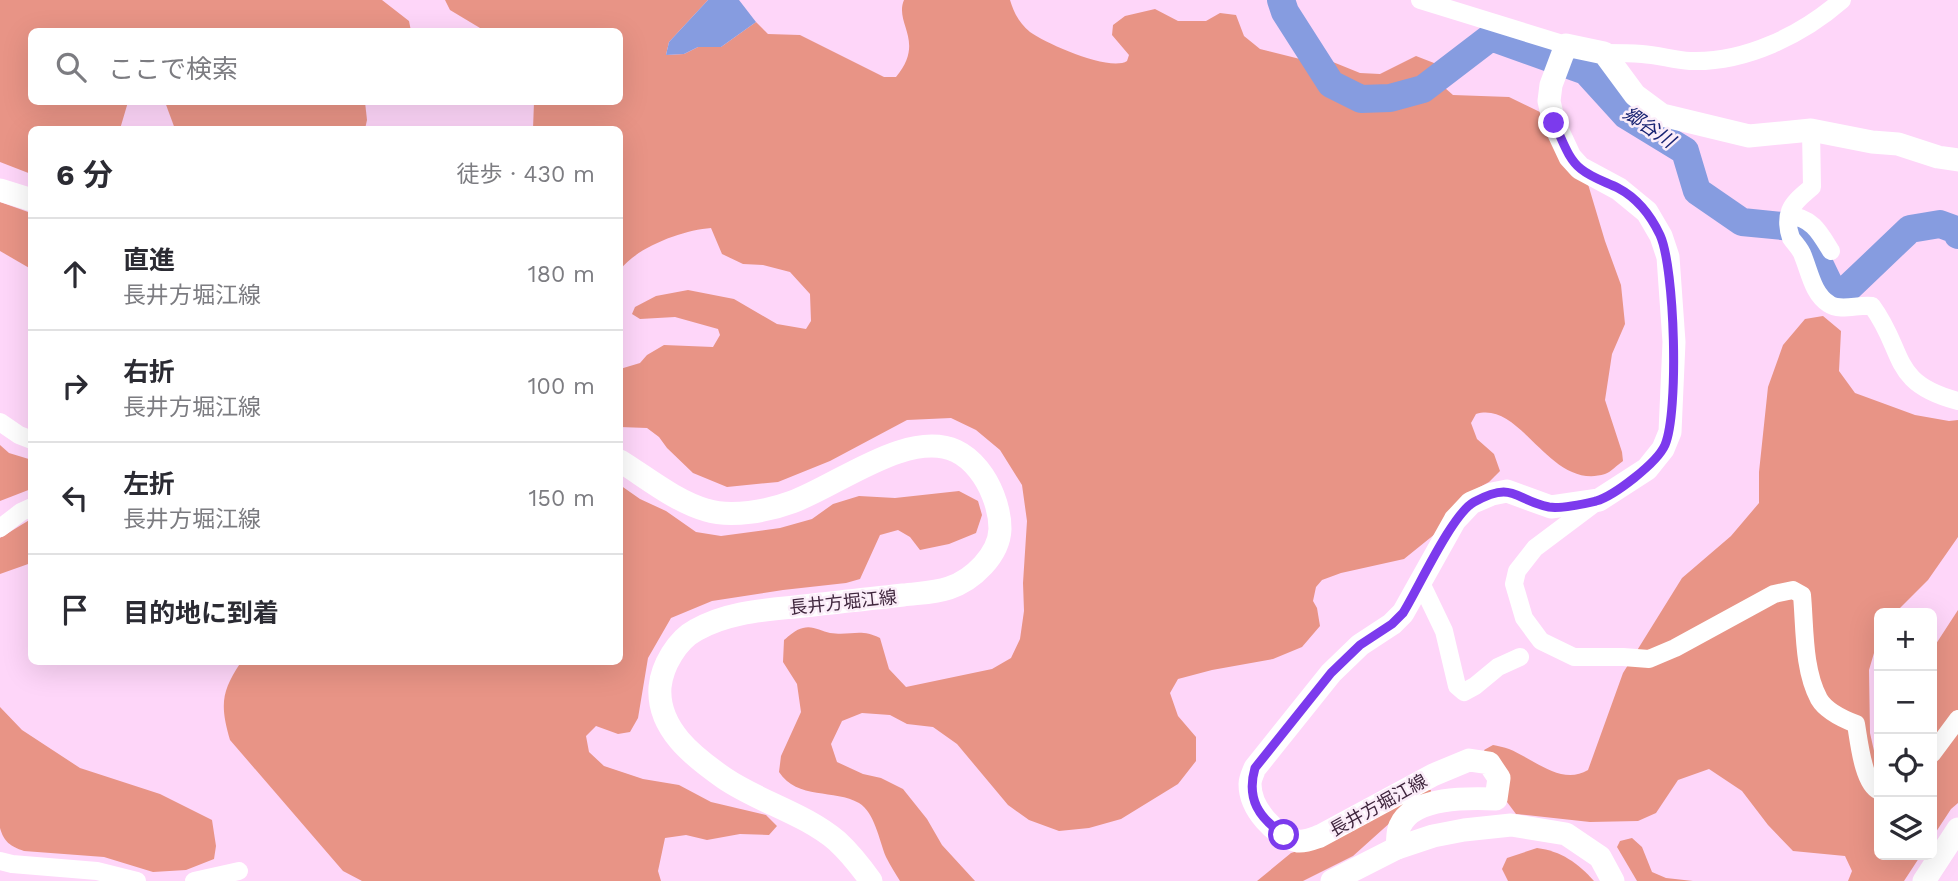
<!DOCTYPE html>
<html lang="ja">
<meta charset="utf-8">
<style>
:root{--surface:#fff;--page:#f7f7f7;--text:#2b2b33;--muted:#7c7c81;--line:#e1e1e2}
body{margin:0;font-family:"Work Sans","Noto Sans JP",sans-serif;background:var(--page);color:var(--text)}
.controls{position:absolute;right:21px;bottom:21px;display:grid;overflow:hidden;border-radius:10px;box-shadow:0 7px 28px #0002}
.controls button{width:63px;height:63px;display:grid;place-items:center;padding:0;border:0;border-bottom:2px solid var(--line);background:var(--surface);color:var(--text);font:35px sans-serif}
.stop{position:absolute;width:21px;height:21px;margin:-16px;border:5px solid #7c3aed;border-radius:50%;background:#fff}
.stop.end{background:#7c3aed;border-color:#fff;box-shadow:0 2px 7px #0008}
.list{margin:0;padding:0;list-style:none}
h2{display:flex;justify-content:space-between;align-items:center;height:91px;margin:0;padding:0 28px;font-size:30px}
h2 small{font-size:23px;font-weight:400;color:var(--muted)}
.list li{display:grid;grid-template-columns:46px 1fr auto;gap:21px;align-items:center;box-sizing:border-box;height:112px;padding:0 28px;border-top:2px solid var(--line)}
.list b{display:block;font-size:26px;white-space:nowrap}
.list p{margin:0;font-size:23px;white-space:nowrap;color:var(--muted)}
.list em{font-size:23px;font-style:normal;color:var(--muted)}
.icon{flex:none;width:38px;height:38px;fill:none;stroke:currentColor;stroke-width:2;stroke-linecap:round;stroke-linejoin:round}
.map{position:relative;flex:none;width:1958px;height:881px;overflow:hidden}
.search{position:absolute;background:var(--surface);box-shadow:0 7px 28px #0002;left:28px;top:28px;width:595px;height:77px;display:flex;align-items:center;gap:18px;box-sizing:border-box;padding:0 24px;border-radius:10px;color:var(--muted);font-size:26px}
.panel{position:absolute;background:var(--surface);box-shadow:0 7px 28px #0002;left:28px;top:126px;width:595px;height:539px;border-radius:10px}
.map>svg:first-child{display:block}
</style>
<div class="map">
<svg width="1958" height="881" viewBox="0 0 1958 881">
<rect width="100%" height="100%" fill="#fed6f9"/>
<g fill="#e89486">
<path d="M0 0H382L409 21 411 31 32 32V102H128L120 129 32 130 31 174 0 162Z"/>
<path d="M445 0H708L669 42 666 55 684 54 698 47H721L756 22 768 34 800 35 884 77H896C926 41 894 24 904 0H1010C1014 13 1019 23 1030 32 1047 44 1110 72 1127 61L1129 55 1112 35 1113 25 1125 16 1155 9 1178 21H1206L1220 13 1236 15 1244 36 1260 49 1300 59 1328 60 1360 73 1380 74 1416 56 1434 63 1445 88 1453 95 1509 97 1540 112 1579 154 1605 241 1621 285 1625 324 1612 354 1605 400 1622 452 1623 461C1617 465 1611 472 1605 474 1549 491 1522 400 1476 414L1471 423 1477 439 1494 454 1500 471 1489 482 1464 496 1435 534 1404 559 1341 573 1322 580 1316 587 1313 601 1317 608 1320 626 1302 647 1273 659 1212 670 1178 679 1170 693 1178 716 1196 737V761L1178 784 1121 819 1089 828 1059 831 1029 820 1008 805 957 744 933 727 907 724 890 715 862 713 842 721 831 744 837 762 863 774 881 778 903 789 927 819 942 845 975 881H900C895 873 890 865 886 857 879 840 875 813 859 803 835 789 797 800 779 772L781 756 801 712 797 684 783 662 784 640C789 636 796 629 803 628 812 625 821 631 830 633 852 636 860 628 880 638L889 669 906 687 992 669 1011 658 1020 639 1024 611 1023 583 1027 521 1022 485 1000 450 976 430 951 418 907 420 830 461 778 482 727 487 693 473 667 448 659 437 647 428 620 427V369L640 363 647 355 664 345 713 347 720 335 718 329 675 317 640 319 632 314 635 307 656 296 688 290 734 299 777 324 806 329 811 321 810 294 790 272 763 265 743 264 722 254 711 228C683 230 637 247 620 270V130L533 129 534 102H620V32L485 31 450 10Z"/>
<path d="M165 102H365L367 120 365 129H175Z"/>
<path d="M0 202 31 213V269L0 251Z"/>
<path d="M1823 316 1841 331 1839 371 1855 393 1915 415 1949 421 1958 420V537L1928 580 1895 613H1879V636L1869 670 1870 733 1879 773V855H1921L1904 881H1848L1852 871 1845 856 1793 851 1768 825 1742 791 1709 769 1678 780 1656 813 1638 821 1590 822 1516 814 1504 798 1484 750 1493 745C1498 746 1504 747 1509 749 1534 759 1561 786 1588 770L1623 673 1682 578 1731 536 1759 503V472L1768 387 1783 345 1805 319Z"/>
<path d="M0 445 9 453 32 460 31 489 0 501Z"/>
<path d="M620 485 640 499 666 511 696 532 721 536 780 528 812 519 833 504 859 496 895 498 959 491 978 501 982 515 976 533 949 544 920 550 910 537 898 530 880 535 860 579 846 583 783 590 712 601 671 618 648 658 638 718 630 732 618 734 596 726 586 736 589 752 604 766 643 779 679 785 711 802 766 815 777 826 769 835 740 834 707 840 686 835 665 838 658 871 661 881H362L343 871 230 740C220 705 221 692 241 662H620Z"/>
<path d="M31 519V563L0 574V538Z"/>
<path d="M1958 610V803L1951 809 1932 838V650Z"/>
<path d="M0 707 22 730 80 768 160 794 212 820 216 846 214 859 186 870 153 872 104 857 24 851C10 846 4 842 0 828Z"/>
<path d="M1423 790H1431L1430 798 1392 821 1353 856 1303 881H1257L1291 853 1322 843Z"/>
<path d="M1632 838 1642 847 1652 872 1666 878 1693 881H1637L1617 847 1620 841Z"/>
<path d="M1537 848C1561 851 1578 863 1594 881H1508L1502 869 1507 858Z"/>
</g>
<path fill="#869ce0" d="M708 0H739L756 22 721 47H698L684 54 666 55 669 42Z"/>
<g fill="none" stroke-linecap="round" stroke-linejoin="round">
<path stroke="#869ce0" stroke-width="28" d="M1281 0 1285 12 1331 84 1361 99 1390 98 1423 89 1491 37 1586 71 1626 115 1685 151 1697 191 1742 222 1802 228 1832 290 1847 289 1910 229 1940 224 1956 230 1958 235"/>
<g stroke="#fff" stroke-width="18">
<path d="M1420 0 1566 45"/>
<path d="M1604 53C1617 53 1629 53 1642 54 1658 55 1674 60 1690 61 1745 63 1802 35 1842 0"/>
<path d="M1811 130 1812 187C1804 194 1794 201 1790 211 1787 219 1788 230 1791 238 1795 244 1801 249 1803 256 1810 273 1813 294 1829 304 1840 312 1859 304 1872 306 1906 352 1889 383 1958 401"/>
<path d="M1789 216C1812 217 1820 233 1831 251"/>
<path d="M0 422 19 435 32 440"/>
<path d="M1599 500 1535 548 1517 571 1514 584 1524 618 1541 641 1574 657H1623L1649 659 1675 648 1774 594 1793 590 1802 595C1805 628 1803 669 1819 699 1826 711 1843 719 1856 724 1859 741 1863 784 1879 791"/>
<path d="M0 528 21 512 32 507"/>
<path d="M1421 583 1444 631 1457 686 1464 692 1475 686 1498 667 1520 657"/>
<path d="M1932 754 1958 719"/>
<path d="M0 861 12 864 97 871 137 881"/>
<path d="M194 881 239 871"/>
</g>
<g stroke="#fff" stroke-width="23">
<path d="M0 190 32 200"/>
<path d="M620 461C646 477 675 501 706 510 731 518 768 511 792 502 837 486 908 429 956 451 973 459 986 477 993 495 997 505 1000 517 1000 529 999 555 973 580 949 588 935 593 918 593 903 595 870 599 837 602 804 606 768 610 729 611 696 630 677 640 662 666 660 687 657 729 694 757 724 778 759 802 804 813 837 841 850 853 861 867 871 881"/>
<path d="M1397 848C1398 841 1397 832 1400 826 1413 796 1470 798 1496 799L1499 778 1489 763 1469 760 1433 775 1320 836C1314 838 1305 842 1298 841 1275 836 1250 809 1250 784 1250 779 1253 773 1255 768L1331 673 1360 645 1392 624 1403 613 1455 520 1471 503 1492 494 1507 491 1551 507 1599 500 1647 469 1663 449 1670 432 1674 342 1668 257 1661 236 1647 212 1619 189 1580 168 1570 157 1554 123 1549 101 1551 85 1566 45 1604 53 1635 95 1662 115 1749 136 1811 130 1872 142 1898 144 1938 157 1958 160"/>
<path d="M1332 881 1397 848 1433 836 1464 830 1511 825 1566 834 1600 857 1613 881"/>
<path d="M1924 881 1958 829"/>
</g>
</g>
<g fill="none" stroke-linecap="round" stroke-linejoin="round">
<path stroke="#7c3aed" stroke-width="9" d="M1284 835C1259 818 1246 799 1255 768L1331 673 1360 645 1392 624 1403 613C1418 589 1452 514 1474 502 1514 480 1514 500 1549 507 1562 509 1583 504 1596 501 1614 496 1657 463 1665 445 1679 412 1675 268 1660 235 1651 216 1637 198 1618 188 1606 182 1592 178 1581 169 1567 158 1562 138 1554 123"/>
</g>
<g text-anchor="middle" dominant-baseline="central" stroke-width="5" stroke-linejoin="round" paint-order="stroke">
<g font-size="18" fill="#40273e" stroke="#fbedf9">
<text transform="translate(843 602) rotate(-6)">長井方堀江線</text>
<text transform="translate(1378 805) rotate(-29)">長井方堀江線</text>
</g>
<g font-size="19" font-style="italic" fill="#182372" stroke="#fbedf9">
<text transform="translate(1649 127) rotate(34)">郷谷川</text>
</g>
</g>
</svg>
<div class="controls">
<button>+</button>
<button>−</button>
<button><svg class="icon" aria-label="locate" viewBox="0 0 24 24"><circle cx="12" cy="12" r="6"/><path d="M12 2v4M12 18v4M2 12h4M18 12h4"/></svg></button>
<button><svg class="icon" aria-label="layers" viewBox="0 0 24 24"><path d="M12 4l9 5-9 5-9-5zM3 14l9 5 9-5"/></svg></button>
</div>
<div class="stop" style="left:1284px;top:835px"></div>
<div class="stop end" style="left:1554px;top:123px"></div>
<div class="search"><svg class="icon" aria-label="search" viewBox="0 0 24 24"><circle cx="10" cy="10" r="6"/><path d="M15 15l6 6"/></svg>ここで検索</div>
<section class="panel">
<h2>6 分<small>徒歩 · 430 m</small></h2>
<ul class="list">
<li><svg class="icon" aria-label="ahead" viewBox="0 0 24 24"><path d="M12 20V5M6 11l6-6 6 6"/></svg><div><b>直進</b><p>長井方堀江線</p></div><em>180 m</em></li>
<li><svg class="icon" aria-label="right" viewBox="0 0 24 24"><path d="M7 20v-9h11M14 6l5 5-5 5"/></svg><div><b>右折</b><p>長井方堀江線</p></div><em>100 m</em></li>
<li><svg class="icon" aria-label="left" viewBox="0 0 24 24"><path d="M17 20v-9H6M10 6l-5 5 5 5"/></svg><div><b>左折</b><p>長井方堀江線</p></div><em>150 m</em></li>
<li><svg class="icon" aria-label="arrive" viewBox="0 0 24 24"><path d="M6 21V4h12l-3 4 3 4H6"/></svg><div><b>目的地に到着</b></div></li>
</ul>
</section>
</div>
